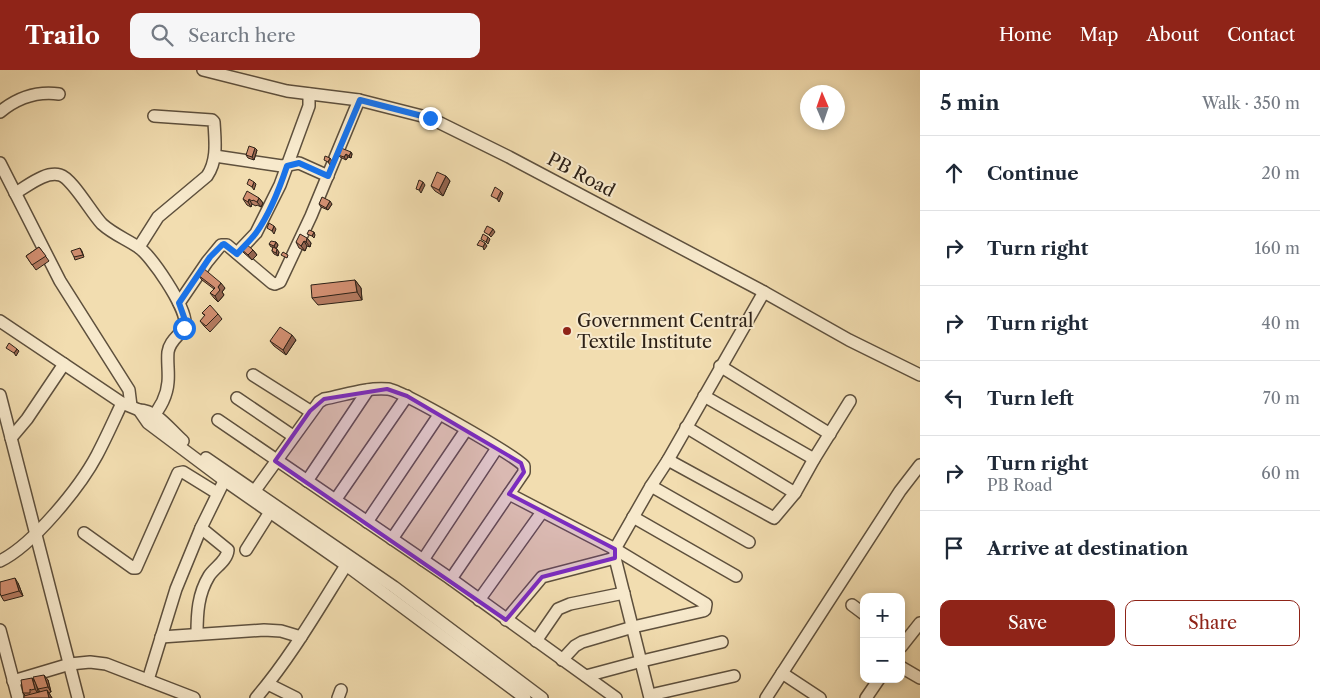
<!DOCTYPE html>
<meta charset="utf-8">
<style>
:root{--surface:#fff;--page:#f6f6f7;--text:#1f2937;--muted:#747a83;--line:#e0e1e3;--accent:#8f2418}
body{margin:0;font-family:"Libre Caslon Text",serif;background:var(--page);color:var(--text)}
.controls{position:absolute;right:15px;bottom:15px;display:grid;overflow:hidden;border-radius:10px;box-shadow:0 2px 8px #0003}
.controls button{width:45px;height:45px;display:grid;place-items:center;padding:0;border:0;border-bottom:1px solid var(--line);background:var(--surface);color:var(--text);font:25px sans-serif}
.compass{position:absolute;left:800px;top:15px;width:45px;height:45px;border-radius:50%;background:var(--surface);box-shadow:0 2px 8px #0003;rotate:358deg}
.stop{position:absolute;width:15px;height:15px;margin:-11px;border:4px solid #1a73e8;border-radius:50%;background:#fff}
.stop.end{background:#1a73e8;border-color:#fff;box-shadow:0 1px 5px #0008}
.list{margin:0;padding:0;list-style:none}
h2{display:flex;justify-content:space-between;align-items:center;height:65px;margin:0;padding:0 20px;font-size:21px}
h2 small{font-size:16px;font-weight:400;color:var(--muted)}
.list li{display:grid;grid-template-columns:32px 1fr auto;gap:15px;align-items:center;box-sizing:border-box;height:75px;padding:0 20px;border-top:1px solid var(--line)}
.list b{display:block;font-size:19px;white-space:nowrap}
.list p{margin:0;font-size:16px;white-space:nowrap;color:var(--muted)}
.list em{font-size:16px;font-style:normal;color:var(--muted)}
.actions{display:flex;gap:10px;padding:15px 20px}
.actions a{flex:1;padding:11px 0;border:1px solid var(--accent);border-radius:10px;text-align:center;font-size:18px;color:var(--accent)}
.actions .main{background:var(--accent);color:#fff}
.icon{flex:none;width:28px;height:28px;fill:none;stroke:currentColor;stroke-width:2;stroke-linecap:round;stroke-linejoin:round}
.map{position:relative;flex:none;width:920px;height:628px;overflow:hidden}
header{display:flex;align-items:center;gap:30px;box-sizing:border-box;height:70px;padding:0 25px;background:var(--accent);color:#fff}
header strong{font-size:24px}
nav{display:flex;gap:28px;margin-inline-start:auto;font-size:18px}
.search{width:350px;height:45px;background:var(--page);display:flex;align-items:center;gap:12px;box-sizing:border-box;padding:0 18px;border-radius:10px;color:var(--muted);font-size:19px}
main{display:flex}
aside{flex:1;background:var(--surface)}
.map>svg:first-child{display:block}
</style>
<header>
<strong>Trailo</strong>
<div class="search"><svg class="icon" aria-label="search" viewBox="0 0 24 24"><circle cx="10" cy="10" r="6"/><path d="M15 15l6 6"/></svg>Search here</div>
<nav><a>Home</a><a>Map</a><a>About</a><a>Contact</a></nav>
</header>
<main>
<div class="map">
<svg width="920" height="628" viewBox="0 0 920 628">
<rect width="100%" height="100%" fill="#f2ddb0"/>
<filter id="stains"><feTurbulence type="fractalNoise" baseFrequency=".004" numOctaves="4"/><feColorMatrix values="0 0 0 0 .2 0 0 0 0 .09 0 0 0 0 .02 0 0 0 .5 -.17"/></filter>
<radialGradient id="worn" r=".72"><stop offset=".6" stop-color="#630" stop-opacity="0"/><stop offset="1" stop-color="#630" stop-opacity=".3"/></radialGradient>
<g fill="none" stroke-linecap="round" stroke-linejoin="round">
<defs>
<g id="minor">
<path d="M203 0 287 21 359 30 430 48 509 87 764 222 849 270 920 305"/>
<path d="M0 42C17 28 37 21 59 24"/>
<path d="M215 86 282 96 299 93 328 106"/>
<path d="M0 93 60 211 129 320 131 336"/>
<path d="M15 123C28 116 45 101 60 105 72 108 92 144 102 154 113 164 126 169 138 177 151 185 186 237 185 253 184 264 170 268 168 282 167 292 169 302 168 312 167 326 159 340 150 350"/>
<path d="M139 177 158 147 207 106C218 90 215 70 214 52L212 50 154 46"/>
<path d="M237 183 256 163 280 115 309 36V24"/>
<path d="M179 233 207 192 221 175H227L272 213 275 214 280 212 311 146 359 30"/>
<path d="M0 251 122 333 139 340 148 353 224 410 346 495 525 628"/>
<path d="M720 296 830 364"/>
<path d="M253 305 310 341"/>
<path d="M0 325 78 628"/>
<path d="M704 326 814 389"/>
<path d="M237 328 293 366"/>
<path d="M139 340C157 340 170 360 183 371"/>
<path d="M218 350 451 509 616 628"/>
<path d="M686 357 795 423"/>
<path d="M11 368 27 349 64 294"/>
<path d="M206 388 394 517 542 628"/>
<path d="M668 390 774 448 795 423 814 389 850 331"/>
<path d="M307 411 368 320"/>
<path d="M651 416 749 472"/>
<path d="M509 424 615 479 706 534 705 540 703 541 633 557 582 572 575 576 562 590"/>
<path d="M251 426 319 332 324 329C345 325 367 317 388 319 403 321 514 385 524 396V402L451 509"/>
<path d="M336 429 407 326"/>
<path d="M633 447 736 506"/>
<path d="M367 452 439 345"/>
<path d="M84 463 133 498H136L178 403 183 402 217 423"/>
<path d="M392 469 466 360"/>
<path d="M246 480 270 442"/>
<path d="M423 490 497 378"/>
<path d="M0 491C33 475 80 417 97 385 106 368 114 350 122 333"/>
<path d="M479 530 542 442"/>
<path d="M852 535 864 544"/>
<path d="M506 550 542 507 615 488"/>
<path d="M0 560 18 628"/>
<path d="M197 564C197 543 198 524 209 506 215 497 227 491 228 480L201 458"/>
<path d="M161 567 264 560 281 561 301 567"/>
<path d="M536 571 558 539 570 534 624 523"/>
<path d="M901 577 920 553"/>
<path d="M901 597 920 608"/>
<path d="M782 603 820 628"/>
<path d="M586 606 642 591 722 572"/>
<path d="M148 610 176 519 201 458 227 405"/>
<path d="M13 611 70 594 90 592 106 594 194 628"/>
<path d="M268 614 296 628"/>
<path d="M650 625 734 606"/>
<path d="M256 628C292 586 320 536 350 489"/>
<path d="M338 628 341 620"/>
<path d="M650 628 615 488V479L651 416 668 390 764 222"/>
<path d="M766 628 900 421 920 395"/>
<path d="M866 628 879 609"/>
</g>
</defs>
<use href="#minor" stroke="#5e503d" stroke-width="14"/>
<use href="#minor" stroke="#f7e9cc" stroke-width="11"/>
</g>
<g fill="#b57b61" stroke="#2d2117">
<path d="M257 80 254 90 248 88 246 85Z"/>
<path d="M351 82 352 84 351 88 348 87 346 90 340 87 338 85Z"/>
<path d="M446 106 450 111 443 126 435 121 431 116Z"/>
<path d="M259 128 263 133 261 137 257 135 256 136 252 134 251 137 247 135 243 129Z"/>
<path d="M319 134H332L328 140 321 137Z"/>
<path d="M307 168 311 173 310 177 307 176 305 181 299 178 296 172Z"/>
<path d="M276 172 278 175 276 179 279 182 278 186 274 184 272 181 273 177H271L269 174Z"/>
<path d="M39 177 49 191 36 200 26 186Z"/>
<path d="M80 178 82 181 84 187 75 190 74 187Z"/>
<path d="M240 178 253 180 257 185 252 190 244 183Z"/>
<path d="M198 205 225 218 222 222 224 225 218 232 214 228 210 223 214 219 202 210Z"/>
<path d="M355 210 361 218 362 230 318 235 312 228Z"/>
<path d="M202 243 218 244 222 249 210 262 204 256 200 251 205 246Z"/>
<path d="M296 270 286 285 274 276 270 271Z"/>
<path d="M18 513 23 526 4 531 1 526Z"/>
<path d="M32 608 36 613 38 622H40L38 619 48 610 51 622 49 623 52 628H24L25 625 23 623Z"/>
</g>
<g fill="#93644f" stroke="#2d2117">
<path d="M255 78 257 80 254 90 252 87Z"/>
<path d="M351 82 352 84 351 88 349 86Z"/>
<path d="M346 84 348 87 346 90 344 87Z"/>
<path d="M330 88 332 91 330 95 328 92Z"/>
<path d="M446 106 450 111 443 126 439 120Z"/>
<path d="M254 112 256 114 254 120 252 117Z"/>
<path d="M423 112 425 115 421 123 419 120Z"/>
<path d="M501 121 503 123 499 132 497 129Z"/>
<path d="M259 128 263 133 261 137 257 132Z"/>
<path d="M249 129 252 134 251 137 248 132Z"/>
<path d="M330 131 332 134 328 140 326 138Z"/>
<path d="M274 156 276 159 274 164 272 161Z"/>
<path d="M493 159 495 162 491 167 489 165Z"/>
<path d="M314 162 315 165 314 168 312 166Z"/>
<path d="M488 167 490 169 488 174 486 172Z"/>
<path d="M307 168 311 173 310 177 306 172Z"/>
<path d="M304 171 307 176 305 181 301 176Z"/>
<path d="M276 172 278 175 276 179 274 176Z"/>
<path d="M485 173 487 176 484 180 483 177Z"/>
<path d="M277 179 279 182 278 186 276 183Z"/>
<path d="M253 180 257 185 252 190 248 185Z"/>
<path d="M355 210 361 218 362 230 357 222Z"/>
<path d="M221 213 225 218 222 222 224 225 218 232 215 226 218 217Z"/>
<path d="M292 265 296 270 286 285 283 280Z"/>
<path d="M17 279 19 281 16 286 14 283Z"/>
<path d="M15 508 18 513 23 526 19 521Z"/>
<path d="M44 605 48 610 51 622 48 617Z"/>
<path d="M32 608 36 613 39 625 35 619Z"/>
<path d="M47 620 52 628H49Z"/>
</g>
<g fill="#d28f71" stroke="#2d2117">
<path d="M249 76 255 78 252 87 246 85Z"/>
<path d="M341 78 351 82 349 86 346 84 344 87 338 85Z"/>
<path d="M325 86 330 88 328 92 324 90Z"/>
<path d="M437 102 446 106 439 120 431 116Z"/>
<path d="M249 109 254 112 252 117 247 114Z"/>
<path d="M419 110 423 112 419 120 416 119Z"/>
<path d="M495 117 501 121 497 129 491 126Z"/>
<path d="M247 121 259 128 257 132 253 130 252 131 249 129 248 132 243 129Z"/>
<path d="M322 127 330 131 326 138 319 134Z"/>
<path d="M269 153 274 156 272 161 267 158Z"/>
<path d="M487 156 493 159 489 165 484 162Z"/>
<path d="M309 160 314 162 312 166 307 164Z"/>
<path d="M300 164 307 168 306 172 304 171 301 176 296 172Z"/>
<path d="M483 164 488 167 486 172 481 169Z"/>
<path d="M480 170 485 173 483 177 477 175Z"/>
<path d="M271 171 276 172 274 176 269 174Z"/>
<path d="M245 173 253 180 248 185 240 178Z"/>
<path d="M39 177 46 186 32 195 26 186Z"/>
<path d="M273 177 277 179 276 183 272 181Z"/>
<path d="M80 178 83 185 74 187 71 181Z"/>
<path d="M283 182 288 185 287 188 281 185Z"/>
<path d="M203 198 221 213 218 217 220 220 215 226 210 223 215 218 198 205Z"/>
<path d="M355 210 357 222 312 228 311 215Z"/>
<path d="M210 235 218 244 206 256 200 251 205 245 202 243Z"/>
<path d="M280 257 292 265 283 280 270 271Z"/>
<path d="M9 273 17 279 14 283 6 278Z"/>
<path d="M15 508 19 521 1 526 0 523V512Z"/>
<path d="M44 605 48 617 38 619 33 607Z"/>
<path d="M32 608 35 619 31 620 30 619V623H23L21 610Z"/>
<path d="M47 620 49 628H24V626Z"/>
</g>
<g fill="none" stroke-linecap="round" stroke-linejoin="round">
<path stroke="#1a73e8" stroke-width="6" d="M184 258 185 250 179 233 210 187 222 175 224 174 237 184C243 177 250 171 256 163 269 145 280 117 287 96L299 93 328 106 360 30 430 48"/>
</g>
<path fill="#7b2cbf" fill-opacity="0.2" stroke="#7b2cbf" stroke-width="4" stroke-linejoin="round" d="M387 319 407 326 521 393 524 402 509 424 615 479V488L542 507 506 550 275 391 310 341 324 329Z"/>
<circle fill="#8f2418" stroke="#f7e9cc" stroke-width="2" cx="567" cy="261" r="5"/>
<g text-anchor="middle" dominant-baseline="central" stroke-width="4" stroke-linejoin="round" paint-order="stroke">
<g font-size="18" fill="#2d2117" stroke="#f7e9cc">
<text transform="translate(581 105) rotate(28)">PB Road</text>
</g>
<g font-size="18" fill="#2d2117" stroke="#f7e9cc" text-anchor="start">
<text x="577" y="251">Government Central<tspan x="577" dy="21">Textile Institute</tspan></text>
</g>
</g>
<rect width="100%" height="100%" filter="url(#stains)"/>
<rect width="100%" height="100%" fill="url(#worn)"/>
</svg>
<div class="controls">
<button>+</button>
<button>−</button>
</div>
<svg class="compass" viewBox="-18 -18 36 36"><path d="M0-13l5 13h-10z" fill="#e53935"/><path d="M0 13l5-13h-10z" fill="#747a83"/></svg>
<div class="stop" style="left:184px;top:258px"></div>
<div class="stop end" style="left:430px;top:48px"></div>
</div>
<aside>
<h2>5 min<small>Walk · 350 m</small></h2>
<ul class="list">
<li><svg class="icon" aria-label="ahead" viewBox="0 0 24 24"><path d="M12 20V5M6 11l6-6 6 6"/></svg><div><b>Continue</b></div><em>20 m</em></li>
<li><svg class="icon" aria-label="right" viewBox="0 0 24 24"><path d="M7 20v-9h11M14 6l5 5-5 5"/></svg><div><b>Turn right</b></div><em>160 m</em></li>
<li><svg class="icon" aria-label="right" viewBox="0 0 24 24"><path d="M7 20v-9h11M14 6l5 5-5 5"/></svg><div><b>Turn right</b></div><em>40 m</em></li>
<li><svg class="icon" aria-label="left" viewBox="0 0 24 24"><path d="M17 20v-9H6M10 6l-5 5 5 5"/></svg><div><b>Turn left</b></div><em>70 m</em></li>
<li><svg class="icon" aria-label="right" viewBox="0 0 24 24"><path d="M7 20v-9h11M14 6l5 5-5 5"/></svg><div><b>Turn right</b><p>PB Road</p></div><em>60 m</em></li>
<li><svg class="icon" aria-label="arrive" viewBox="0 0 24 24"><path d="M6 21V4h12l-3 4 3 4H6"/></svg><div><b>Arrive at destination</b></div></li>
</ul>
<div class="actions"><a class="main">Save</a><a>Share</a></div>
</aside>
</main>
